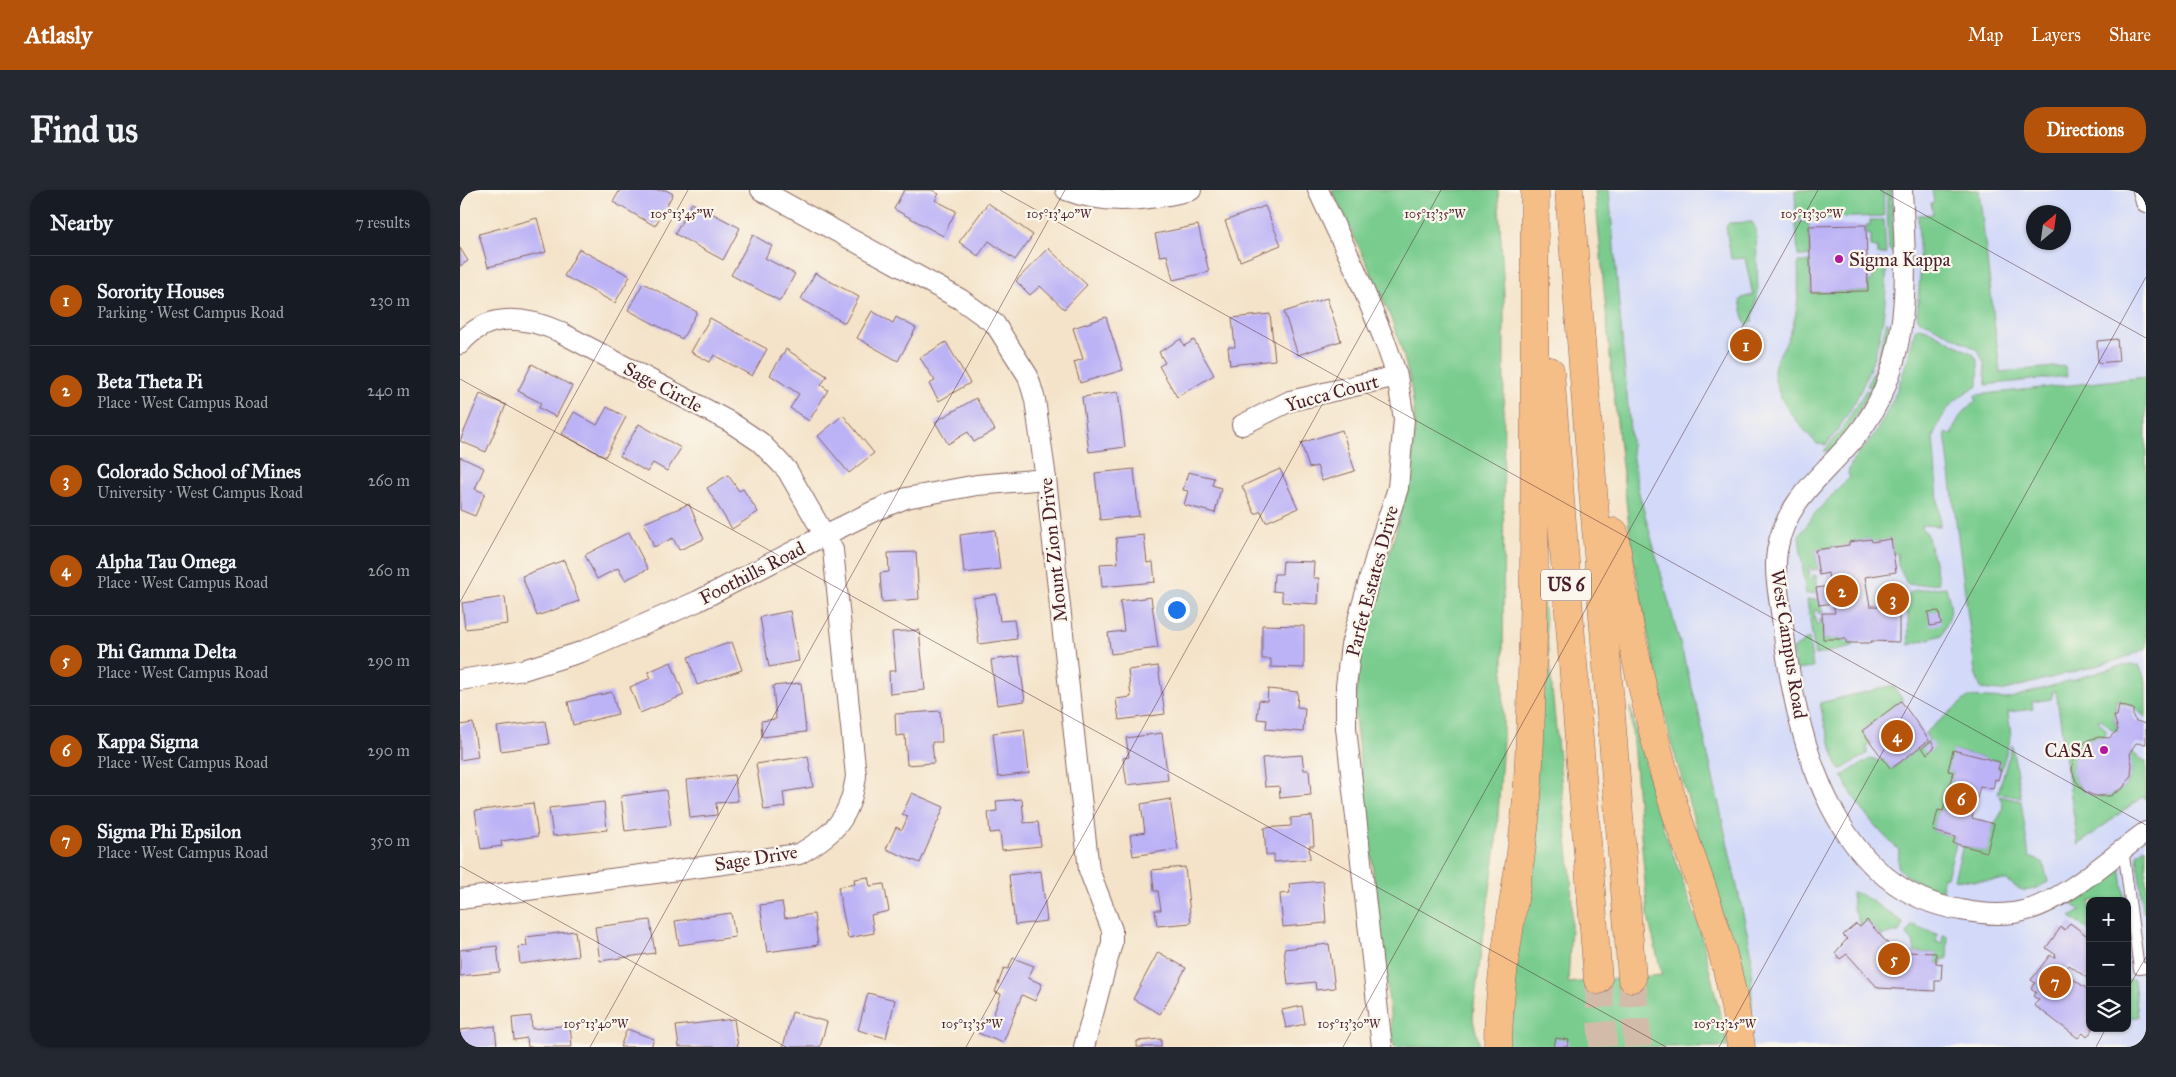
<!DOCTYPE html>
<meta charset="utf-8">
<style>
:root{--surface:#171b24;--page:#242831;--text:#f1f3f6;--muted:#9ea1a6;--line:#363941;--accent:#b45309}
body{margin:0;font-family:"IM FELL Great Primer",serif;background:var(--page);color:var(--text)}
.controls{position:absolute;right:15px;bottom:15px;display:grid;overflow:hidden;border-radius:10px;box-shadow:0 1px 4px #0004}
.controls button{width:45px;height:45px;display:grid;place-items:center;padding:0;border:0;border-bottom:1px solid var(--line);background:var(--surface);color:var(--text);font:25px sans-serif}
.compass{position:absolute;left:1566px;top:15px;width:45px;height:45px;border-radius:50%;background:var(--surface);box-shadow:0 1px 4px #0004;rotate:29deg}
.you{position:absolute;left:716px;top:419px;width:18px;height:18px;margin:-12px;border:4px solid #fff;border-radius:50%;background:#1a73e8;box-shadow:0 0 0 8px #1a73e833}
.badge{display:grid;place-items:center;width:32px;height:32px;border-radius:50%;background:var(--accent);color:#fff;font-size:16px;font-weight:700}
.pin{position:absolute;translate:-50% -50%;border:2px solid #fff;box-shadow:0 1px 5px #0006}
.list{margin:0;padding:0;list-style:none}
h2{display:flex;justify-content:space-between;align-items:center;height:65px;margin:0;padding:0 20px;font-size:21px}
h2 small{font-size:16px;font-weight:400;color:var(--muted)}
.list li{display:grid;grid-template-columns:32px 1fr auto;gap:15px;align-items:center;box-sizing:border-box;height:90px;padding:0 20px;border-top:1px solid var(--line)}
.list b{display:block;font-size:19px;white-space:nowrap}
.list p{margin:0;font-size:16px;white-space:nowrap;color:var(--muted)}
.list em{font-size:16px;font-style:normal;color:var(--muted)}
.icon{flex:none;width:28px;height:28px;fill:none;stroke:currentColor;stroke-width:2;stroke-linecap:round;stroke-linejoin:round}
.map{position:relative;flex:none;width:1686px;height:857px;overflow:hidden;border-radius:20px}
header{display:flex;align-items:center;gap:30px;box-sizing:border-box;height:70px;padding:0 25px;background:var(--accent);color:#fff}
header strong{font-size:24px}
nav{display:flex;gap:28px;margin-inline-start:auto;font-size:18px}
.intro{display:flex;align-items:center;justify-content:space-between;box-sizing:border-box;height:120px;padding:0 30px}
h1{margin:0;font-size:35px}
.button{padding:12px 22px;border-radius:20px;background:var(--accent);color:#fff;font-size:18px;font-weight:700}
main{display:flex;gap:30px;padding:0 30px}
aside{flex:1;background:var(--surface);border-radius:20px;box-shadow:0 1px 4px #0004}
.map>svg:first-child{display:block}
</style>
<header>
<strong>Atlasly</strong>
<nav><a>Map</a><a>Layers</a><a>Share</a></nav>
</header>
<div class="intro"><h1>Find us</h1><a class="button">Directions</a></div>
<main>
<aside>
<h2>Nearby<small>7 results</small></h2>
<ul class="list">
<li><span class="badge">1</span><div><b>Sorority Houses</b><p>Parking · West Campus Road</p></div><em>230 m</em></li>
<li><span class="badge">2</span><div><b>Beta Theta Pi</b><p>Place · West Campus Road</p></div><em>240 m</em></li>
<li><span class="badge">3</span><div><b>Colorado School of Mines</b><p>University · West Campus Road</p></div><em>260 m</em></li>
<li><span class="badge">4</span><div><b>Alpha Tau Omega</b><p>Place · West Campus Road</p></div><em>260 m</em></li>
<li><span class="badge">5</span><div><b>Phi Gamma Delta</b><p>Place · West Campus Road</p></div><em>290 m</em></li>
<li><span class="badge">6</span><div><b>Kappa Sigma</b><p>Place · West Campus Road</p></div><em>290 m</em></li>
<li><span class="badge">7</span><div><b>Sigma Phi Epsilon</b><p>Place · West Campus Road</p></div><em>350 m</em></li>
</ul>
</aside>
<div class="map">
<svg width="1686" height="857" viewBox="0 0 1686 857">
<rect width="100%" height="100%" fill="#fbf7ec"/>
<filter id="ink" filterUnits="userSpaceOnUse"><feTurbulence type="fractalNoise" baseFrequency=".02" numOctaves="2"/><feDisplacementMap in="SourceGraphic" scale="10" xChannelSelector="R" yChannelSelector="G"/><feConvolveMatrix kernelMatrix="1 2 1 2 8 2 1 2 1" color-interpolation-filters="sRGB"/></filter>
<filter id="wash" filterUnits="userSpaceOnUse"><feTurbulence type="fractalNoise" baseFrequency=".0096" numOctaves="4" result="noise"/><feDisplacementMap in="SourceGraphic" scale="20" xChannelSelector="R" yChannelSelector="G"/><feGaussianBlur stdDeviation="1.12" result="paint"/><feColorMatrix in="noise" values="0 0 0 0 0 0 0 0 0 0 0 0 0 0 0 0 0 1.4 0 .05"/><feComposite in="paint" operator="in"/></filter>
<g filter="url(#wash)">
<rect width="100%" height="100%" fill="#f4e3c9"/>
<path fill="#d2d9f9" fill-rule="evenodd" d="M1135 0H1686V857H1288L1256 704 1210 549 1190 456 1171 358 1152 188ZM1574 22H1604V52H1574ZM1630 711H1667V838H1630Z"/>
<g fill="#79cc8e" stroke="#62765c">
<path d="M872 0H1038L1044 103 1043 550 1036 656 1014 814 1013 830 1020 857H934L895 527C896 502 897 477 903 452 920 385 950 315 954 246 959 163 905 74 872 0Z"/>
<path d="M1135 0H1149L1172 263 1178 299 1238 520 1291 760 1292 815 1290 843 1256 704 1210 549 1190 456 1172 362 1152 188Z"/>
<path d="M1335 0H1423L1424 26 1336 29Z"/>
<path d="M1426 0H1431L1434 65 1429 59Z"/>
<path d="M1472 0H1519L1540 182 1605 176 1607 186 1526 195 1524 173 1518 160 1469 134 1460 131 1457 126 1460 86 1458 25 1473 24 1471 13 1474 12Z"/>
<path d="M1410 30H1424L1426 64H1417V58L1411 57V45L1407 44 1406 35H1410Z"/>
<path d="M1292 32 1296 39 1298 102 1292 132 1288 135 1285 133 1280 111 1282 108 1293 105 1285 68 1271 69 1266 37 1269 33Z"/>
<path d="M1338 32H1349L1350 66H1338L1336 34Z"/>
<path d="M1417 70 1426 71C1429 139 1409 202 1366 255L1357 254C1339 234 1317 212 1314 183 1313 170 1326 156 1330 144 1339 121 1339 96 1338 72H1350L1351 102 1408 101V91L1412 90V78H1418Z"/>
<path d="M1427 131 1431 137 1422 173 1412 198 1407 196 1416 175Z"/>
<path d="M1459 137 1467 139 1513 164C1521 172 1518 186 1518 196 1495 206 1481 224 1473 247L1480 336 1462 335 1461 338 1467 343 1479 393 1455 395 1447 394 1438 375 1437 363H1433L1431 349 1412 352 1411 349 1389 352V355L1355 360 1358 379 1352 380 1351 376 1349 377 1350 389H1353V385L1357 386V403L1346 404 1339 346 1356 322 1390 287 1388 284C1389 271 1401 262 1409 252 1433 219 1446 179 1455 140Z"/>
<path d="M1686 187V459L1658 470 1541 501 1521 499 1515 482 1485 243 1492 245C1495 230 1504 220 1516 211L1515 205Z"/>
<path d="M1406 200 1410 201 1388 241 1370 261H1364L1383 238Z"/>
<path d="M1080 381 1111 688 1112 718 1108 793 1202 785 1188 727 1170 517 1203 637 1239 736 1268 857H1046Z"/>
<path d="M1486 397C1493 425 1492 420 1482 445L1449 455 1448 423 1443 419C1444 411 1446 402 1456 400Z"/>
<path d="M1358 409 1363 423 1359 424 1357 420 1354 421 1356 434H1359V430L1362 429 1363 449H1386L1393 453V457L1355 465 1347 410Z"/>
<path d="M1349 448 1353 478 1336 480 1333 459Z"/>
<path d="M1674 475H1679L1686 491V528L1673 516 1661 513 1662 511 1656 510 1654 531 1658 540 1653 541 1641 529 1638 530 1647 542 1644 547C1599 548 1605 612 1647 606 1656 605 1664 599 1668 591 1675 580 1668 571 1671 562L1686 572V609L1682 607 1618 655 1596 501 1593 502 1591 509 1572 512 1573 519 1548 522 1551 547 1541 580 1538 579 1539 572 1493 560V582L1483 621 1478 620 1473 641 1495 647 1493 653 1496 654 1487 687H1483L1482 701C1467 695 1448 690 1438 678L1439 660C1415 638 1397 616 1382 586L1411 568 1419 571 1424 569 1432 579 1469 550 1465 543 1508 507 1547 509 1660 476Z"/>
<path d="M1430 496H1433L1443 510 1402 541 1411 553 1407 556V564L1382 579 1378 578 1365 536 1360 513Z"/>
<path d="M1552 555 1561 608 1538 603Z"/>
<path d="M1539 606 1561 611 1569 667 1583 672 1588 692C1569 702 1564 705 1547 690L1516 691 1494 689 1503 656 1527 662C1529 654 1530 642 1534 635 1540 623 1547 621 1539 606Z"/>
<path d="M1686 657V723H1685L1683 722 1677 664Z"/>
<path d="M1658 676H1660L1665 711H1630V741L1610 727 1621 721 1609 711Z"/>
<path d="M1392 702C1408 705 1428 724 1443 732L1439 743H1429L1422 746 1407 731 1401 736 1393 717Z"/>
<path d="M1452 735 1477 744 1476 752 1482 753 1483 745 1488 746 1487 769H1482V774L1476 773V763L1455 762 1453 752 1447 745Z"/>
<path d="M1674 789 1678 827 1667 828V790Z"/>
</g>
<g id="blocks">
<g fill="#bcb2f6">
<path d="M160 0H206L213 4 195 36 153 12Z"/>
<path d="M444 0H472L479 4 475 10 496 21 483 46 434 19Z"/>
<path d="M232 13 280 38 263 70 215 44Z"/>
<path d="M528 13 573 45 555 70 529 51 518 66 499 52Z"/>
<path d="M805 16 821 55 780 71 765 31Z"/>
<path d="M77 28 86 62 28 77 19 44Z"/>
<path d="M738 35 749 82 713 90 707 65 700 66 695 44Z"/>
<path d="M1406 35 1408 101 1351 102 1349 36Z"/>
<path d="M293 45 312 56 305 68 335 84 320 111 271 85Z"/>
<path d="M0 58 8 71 0 76Z"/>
<path d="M588 58 627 95 604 119 580 96 570 105 556 91Z"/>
<path d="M119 59 170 86 155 113 104 86Z"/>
<path d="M355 83 399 107 385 133 341 109Z"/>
<path d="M183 93 237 122 222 149 168 120Z"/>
<path d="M867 108 881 151 838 165 824 122Z"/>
<path d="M412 121 433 133 436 127 456 138 438 171 397 148Z"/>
<path d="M810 124 815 170 770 175 768 157H775L772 128Z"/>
<path d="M646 127 663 180 620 193 614 172 623 169 613 138Z"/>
<path d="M250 128 307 159 292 186 254 165 250 172 231 162Z"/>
<path d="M721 149 724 156 734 150 754 185 717 207 699 176 705 173 699 162Z"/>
<path d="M1657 149 1659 171 1638 173 1637 151Z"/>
<path d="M486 152 510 193 479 211 469 194 475 191 460 168Z"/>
<path d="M326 159 367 186 361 195 368 200 349 231 330 218 339 204 310 185Z"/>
<path d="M72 174 112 196 96 227 79 218 81 213 58 201Z"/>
<path d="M658 202 665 257 629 262 622 207Z"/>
<path d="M20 204 46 215 26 262 0 251Z"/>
<path d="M516 208 535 240 514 252 508 242 488 254 475 232Z"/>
<path d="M147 217 166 227 145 267 102 244 114 222 137 235Z"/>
<path d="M383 225 414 263 389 283 358 246Z"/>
<path d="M179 234 221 258 207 281 193 273 187 282 160 266Z"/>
<path d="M882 240 895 281 862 291 857 276 849 278 841 253Z"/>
<path d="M0 267 24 278 15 299 25 303 15 326 0 320Z"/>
<path d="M674 279 679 326 640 330 635 283Z"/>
<path d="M820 279 838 318 806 332 801 321 795 324 782 296Z"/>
<path d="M728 282 754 288 752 295 761 298 755 323 724 315 728 301 723 300Z"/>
<path d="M268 285 279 301 283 299 298 322 272 339 247 298Z"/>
<path d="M229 314 244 349 219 360 213 348 194 357 184 333Z"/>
<path d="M535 340 540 379 504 383 500 345Z"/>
<path d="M169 342 188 379 165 390 158 378 137 389 125 365Z"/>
<path d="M684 345 687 373 693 372 695 392 642 397 640 374 658 373 656 348Z"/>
<path d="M1411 349 1412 352 1431 349 1436 382 1405 387 1410 416 1439 417V452L1411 451 1412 453H1386V449H1363L1362 423H1375L1373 413 1359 415 1356 398 1370 396 1368 383 1359 385 1355 360 1389 355V352Z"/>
<path d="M456 362 459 409 422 412 420 383 429 382 428 363Z"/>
<path d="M104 370 119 411 77 426 62 386Z"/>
<path d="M823 371 854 372 853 388H859L858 414 822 412V402L813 401 814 384H822Z"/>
<path d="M536 404 540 431 554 430 557 449 519 454 513 408Z"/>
<path d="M45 407 48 434 5 439 2 413Z"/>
<path d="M691 407 698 458 651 464 648 443 664 441 660 411Z"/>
<path d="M330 421 339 471 309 477 300 427Z"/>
<path d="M1479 421 1481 434 1470 436 1468 422Z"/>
<path d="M802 435 844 436V478L811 477V469H802Z"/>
<path d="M459 440 465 500 430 504 429 481H436L432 442Z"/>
<path d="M272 452 282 480 237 495 228 467Z"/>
<path d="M559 466 565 511 537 515 531 470Z"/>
<path d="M211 472 224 505 180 523 170 497 191 488 188 482Z"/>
<path d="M698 476 705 524 659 530 656 509 671 507 668 480Z"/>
<path d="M341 493 346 542 302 547 301 531 316 529 313 496Z"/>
<path d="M808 499 838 502 837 517 845 518 843 542 806 539 807 530 797 529 799 510 807 511Z"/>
<path d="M152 502 158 524 113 535 108 512Z"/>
<path d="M1441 511 1469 550 1431 579 1402 541Z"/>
<path d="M1659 515 1673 519V527L1676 531 1686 534V554L1676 553 1672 559 1670 565 1672 574 1671 585 1663 598 1650 606H1635L1625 602 1616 591 1612 581 1613 569 1618 559 1628 550 1639 547 1649 548 1658 540 1654 526H1657Z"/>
<path d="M480 521 482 552H472L474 573 447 575 445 545 436 546 435 524Z"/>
<path d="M85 531 89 554 41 561 37 537Z"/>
<path d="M13 533 18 567 0 570V535Z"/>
<path d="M564 539 569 583 538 587 533 543Z"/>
<path d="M702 543 708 590 667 595 663 568 669 567 666 548Z"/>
<path d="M1471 551 1475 557 1467 564 1462 558Z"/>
<path d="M1493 560 1540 572 1538 579 1541 580 1538 590 1535 589 1533 599 1520 596 1512 628 1534 634 1527 662 1493 653 1495 647 1473 641 1478 620 1483 621 1493 582 1488 581Z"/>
<path d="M842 565 844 580H849L851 605 820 608 819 596 805 597 802 568Z"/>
<path d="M348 566 353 597 323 602 325 617 304 620 296 574Z"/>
<path d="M274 585 278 611 256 613 257 625 230 628 226 590Z"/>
<path d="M206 600 211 635 165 641 161 606Z"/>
<path d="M452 603 484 617 460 673 426 659 436 637 442 640 448 626 442 624Z"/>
<path d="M562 609 564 633 578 632 581 656 542 660 540 642 530 643 528 622 537 621 536 611Z"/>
<path d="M710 609 718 659 673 666 670 645 685 642 681 614Z"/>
<path d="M144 612 147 640 93 646 89 618Z"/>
<path d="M73 613 78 646 41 651 42 656 21 659 15 621Z"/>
<path d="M852 626 854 656H849L850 669 814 672V664L806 665 804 638 831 636V628Z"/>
<path d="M725 677 731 733 697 736 695 720H701L698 701H694L692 680Z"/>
<path d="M581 681 587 731 555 735 549 685Z"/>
<path d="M408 687 410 696 424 694 429 721 411 725 414 743 388 748 378 697 395 694 394 689Z"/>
<path d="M863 691 866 733 823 737 820 704 830 703 829 694Z"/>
<path d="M322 712 325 728 354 724 358 755 307 762 300 715Z"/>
<path d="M271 723 275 747 219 755 215 731Z"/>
<path d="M190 730 195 763 140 771 135 737Z"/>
<path d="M1407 730 1428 754 1445 762 1476 763V773L1482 774 1481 791H1475V801L1418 798 1387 764 1380 769 1375 763 1387 749 1383 745 1396 734 1400 737Z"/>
<path d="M1610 733 1630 748V785L1627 788 1609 775 1603 782 1630 801V838H1634L1627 847 1623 843 1618 848 1574 815 1579 810 1573 806 1576 802 1571 798 1575 793 1571 790 1590 765 1594 768 1596 765 1586 758 1601 737 1605 740Z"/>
<path d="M115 741 118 766 60 774 58 757 67 756 66 747Z"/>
<path d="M869 754 875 798 856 800 855 792 828 795 824 759Z"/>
<path d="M37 756 40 782 0 786V760Z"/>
<path d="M698 762 726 778 700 824 673 809Z"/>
<path d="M553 768 574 776 568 788 582 794 575 811 562 805 543 853 518 843 524 828 531 831 541 804 535 802 544 778 548 779Z"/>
<path d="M408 803 435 810 426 848 398 840Z"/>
<path d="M842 816 845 834 826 838 822 820Z"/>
<path d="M332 822 367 832 360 857H323Z"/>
<path d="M71 826 72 839 110 835 112 857H68L67 848 54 850 52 828Z"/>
<path d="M274 829 278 857H219L216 836Z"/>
<path d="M35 836 37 857H0V840Z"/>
<path d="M167 839 194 849 191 857H160Z"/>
<path d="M1096 848 1109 850 1107 857H1094Z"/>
<path d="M701 849V857H677V851Z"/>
</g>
</g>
</g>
<g filter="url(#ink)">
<use href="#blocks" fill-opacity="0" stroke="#866462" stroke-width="1"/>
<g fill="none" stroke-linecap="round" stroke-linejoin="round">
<g stroke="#d2bca9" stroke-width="28" stroke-dasharray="28 14" stroke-linecap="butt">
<path d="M1172 788 1178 857"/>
<path d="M1138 790 1143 857"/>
</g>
<defs>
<path id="service" d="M1663 658 1679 779 1686 778"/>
<g id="minor">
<path d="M301 0 500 109 535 134 568 186 575 210 586 289 629 680 652 740V753L624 857"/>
<path d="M606 0C646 16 691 10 731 0"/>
<path d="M858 0 895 79 926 154 937 186 944 229 938 298 918 359 891 455 886 496V538L922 857"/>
<path d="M1442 0C1446 80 1453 164 1405 234 1375 278 1326 304 1317 361 1313 385 1322 420 1324 445 1337 552 1375 700 1501 720 1521 724 1543 726 1563 721 1604 712 1652 666 1686 642"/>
<path d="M1683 0 1686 12"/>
<path d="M0 154C27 122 63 126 98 141L270 232 300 252 327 280 373 360 396 586C390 629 375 643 339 664L0 709"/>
<path d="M782 235 830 211 937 186"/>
<path d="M0 490 63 480 121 462 238 411 363 346 414 321 446 308 517 295 586 289"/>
</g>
<g id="trunk">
<path d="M1109 0 1172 788"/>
<path d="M1090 181 1138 790"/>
<path d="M1154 342C1167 434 1186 524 1213 613 1229 664 1250 715 1264 768 1272 797 1277 827 1281 857"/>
<path d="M1038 857C1038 768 1064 681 1068 591 1078 394 1073 197 1075 0"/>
</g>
</defs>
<use href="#service" stroke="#866462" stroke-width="12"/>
<use href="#minor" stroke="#866462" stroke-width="22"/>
<use href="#trunk" stroke="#866462" stroke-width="29"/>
<use href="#service" stroke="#fff" stroke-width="10"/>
<use href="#minor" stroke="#fff" stroke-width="20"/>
<use href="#trunk" stroke="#f6be87" stroke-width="28"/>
</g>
</g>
<path fill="none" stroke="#4a1f2b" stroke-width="1" stroke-opacity="0.45" d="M540 0 1686 635M1420 0 1686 148M0 189 1206 857M0 412 228 0M0 676 326 857M1667 800 1686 767M130 857 605 0M506 857 981 0M883 857 1358 0M1259 857 1686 87M1636 857 1646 838"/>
<g fill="#b5179e" stroke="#fbf7ec" stroke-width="2">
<circle cx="1379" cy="69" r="5"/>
<circle cx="1644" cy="560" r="5"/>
</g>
<g text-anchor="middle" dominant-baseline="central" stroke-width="4.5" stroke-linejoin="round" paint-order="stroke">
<rect fill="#fbf7ec" stroke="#7f6065" stroke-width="1" x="1081" y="379.5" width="50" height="31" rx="4"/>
<g font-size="18" font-weight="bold" fill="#4a1f2b">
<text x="1106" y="395">US 6</text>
</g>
<g font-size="19" fill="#4a1f2b" stroke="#fbf7ec" text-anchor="start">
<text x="1389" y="69">Sigma Kappa</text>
<text x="1634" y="560" text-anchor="end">CASA</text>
</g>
<g font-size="19" fill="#4a1f2b" stroke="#fbf7ec">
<text transform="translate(203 197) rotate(28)">Sage Circle</text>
<text transform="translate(872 203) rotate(-15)">Yucca Court</text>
<text transform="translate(593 360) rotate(-96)">Mount Zion Drive</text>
<text transform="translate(292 383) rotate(-27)">Foothills Road</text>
<text transform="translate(912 391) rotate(-75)">Parfet Estates Drive</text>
<text transform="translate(1329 454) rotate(81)">West Campus Road</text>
<text transform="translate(296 668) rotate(-9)">Sage Drive</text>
</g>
</g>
<g font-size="12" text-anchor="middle" fill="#4a1f2b" stroke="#fbf7ec" stroke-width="4.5" stroke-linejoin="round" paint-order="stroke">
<text x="222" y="28">105°13'45"W</text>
<text x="599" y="28">105°13'40"W</text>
<text x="975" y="28">105°13'35"W</text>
<text x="1352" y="28">105°13'30"W</text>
<text x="136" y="838">105°13'40"W</text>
<text x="512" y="838">105°13'35"W</text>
<text x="889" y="838">105°13'30"W</text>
<text x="1265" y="838">105°13'25"W</text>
</g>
</svg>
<div class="controls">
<button>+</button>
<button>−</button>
<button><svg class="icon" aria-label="layers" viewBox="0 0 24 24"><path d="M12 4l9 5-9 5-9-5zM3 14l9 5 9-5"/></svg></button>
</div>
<svg class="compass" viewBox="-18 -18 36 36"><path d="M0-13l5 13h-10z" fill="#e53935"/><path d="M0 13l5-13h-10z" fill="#9ea1a6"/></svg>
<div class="you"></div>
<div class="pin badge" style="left:1286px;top:155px">1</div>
<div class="pin badge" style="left:1382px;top:401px">2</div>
<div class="pin badge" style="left:1433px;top:409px">3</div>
<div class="pin badge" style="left:1437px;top:546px">4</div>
<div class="pin badge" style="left:1434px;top:769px">5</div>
<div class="pin badge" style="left:1501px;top:609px">6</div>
<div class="pin badge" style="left:1595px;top:792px">7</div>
</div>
</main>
